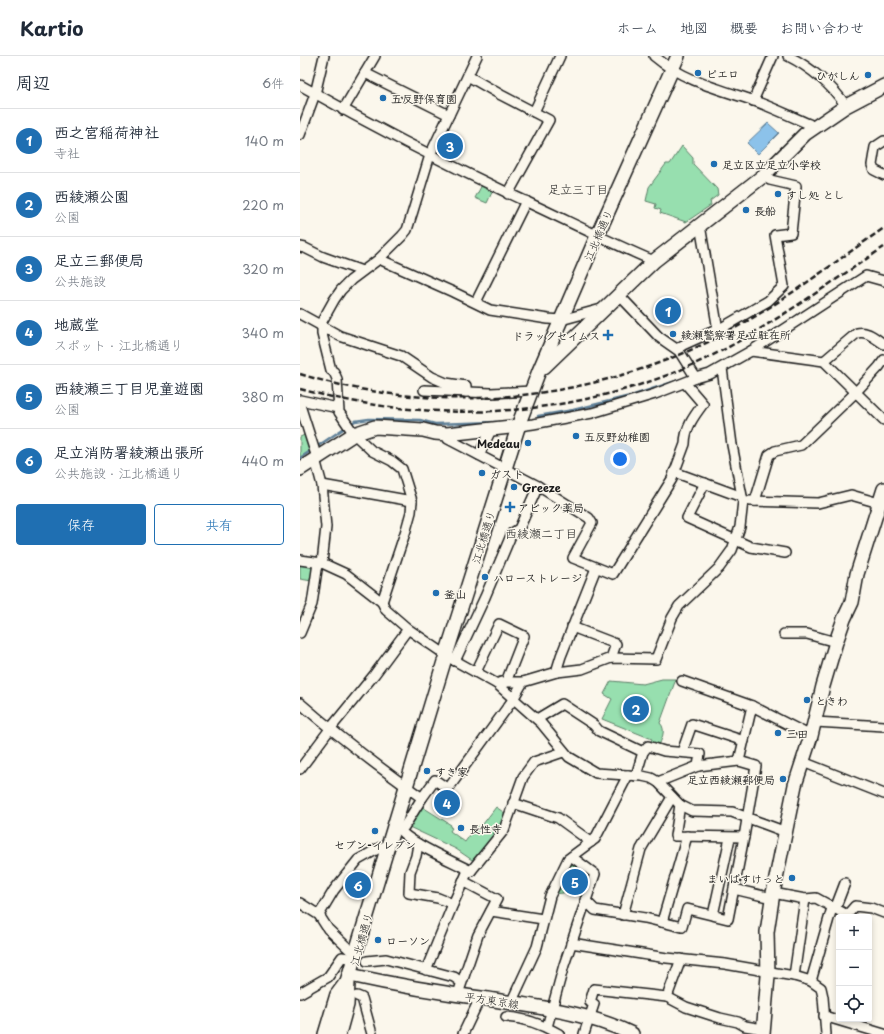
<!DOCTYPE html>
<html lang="ja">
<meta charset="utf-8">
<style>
:root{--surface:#fff;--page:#f6f6f7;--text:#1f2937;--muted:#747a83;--line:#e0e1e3;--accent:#1f6fb2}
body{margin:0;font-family:"Playpen Sans","Klee One",sans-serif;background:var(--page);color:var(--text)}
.controls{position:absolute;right:12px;bottom:12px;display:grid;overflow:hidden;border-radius:4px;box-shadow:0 2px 6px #0003}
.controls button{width:36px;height:36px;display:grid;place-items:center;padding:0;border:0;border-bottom:1px solid var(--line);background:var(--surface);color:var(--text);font:20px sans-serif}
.you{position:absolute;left:320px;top:403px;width:14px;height:14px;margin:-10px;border:3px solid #fff;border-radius:50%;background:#1a73e8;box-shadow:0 0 0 6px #1a73e833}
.badge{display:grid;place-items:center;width:26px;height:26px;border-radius:50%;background:var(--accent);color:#fff;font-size:13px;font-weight:700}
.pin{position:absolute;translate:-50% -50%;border:2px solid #fff;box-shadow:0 1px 4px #0006}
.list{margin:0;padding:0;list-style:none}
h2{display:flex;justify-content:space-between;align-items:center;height:52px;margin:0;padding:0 16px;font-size:17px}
h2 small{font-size:13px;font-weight:400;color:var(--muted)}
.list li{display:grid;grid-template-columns:26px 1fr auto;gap:12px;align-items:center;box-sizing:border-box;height:64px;padding:0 16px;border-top:1px solid var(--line)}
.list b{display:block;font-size:15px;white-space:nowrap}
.list p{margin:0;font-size:13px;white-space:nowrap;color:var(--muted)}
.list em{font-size:13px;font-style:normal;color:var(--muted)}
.actions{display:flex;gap:8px;padding:12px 16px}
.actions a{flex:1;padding:9px 0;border:1px solid var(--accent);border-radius:4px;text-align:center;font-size:14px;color:var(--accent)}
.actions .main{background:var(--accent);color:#fff}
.icon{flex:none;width:22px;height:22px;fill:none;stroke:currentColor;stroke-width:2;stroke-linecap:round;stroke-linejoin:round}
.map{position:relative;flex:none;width:584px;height:978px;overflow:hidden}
header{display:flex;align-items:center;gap:24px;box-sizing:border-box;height:56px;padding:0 20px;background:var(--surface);border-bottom:1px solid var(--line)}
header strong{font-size:19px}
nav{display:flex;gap:22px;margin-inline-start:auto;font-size:14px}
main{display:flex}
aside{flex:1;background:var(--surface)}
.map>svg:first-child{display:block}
</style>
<header>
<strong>Kartio</strong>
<nav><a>ホーム</a><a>地図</a><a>概要</a><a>お問い合わせ</a></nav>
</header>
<main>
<aside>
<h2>周辺<small>6件</small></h2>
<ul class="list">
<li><span class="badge">1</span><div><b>西之宮稲荷神社</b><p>寺社</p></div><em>140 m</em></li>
<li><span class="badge">2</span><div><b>西綾瀬公園</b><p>公園</p></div><em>220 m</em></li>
<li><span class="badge">3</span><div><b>足立三郵便局</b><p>公共施設</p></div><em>320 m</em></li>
<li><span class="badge">4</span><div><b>地蔵堂</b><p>スポット · 江北橋通り</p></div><em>340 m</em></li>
<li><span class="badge">5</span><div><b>西綾瀬三丁目児童遊園</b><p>公園</p></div><em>380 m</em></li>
<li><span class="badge">6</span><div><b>足立消防署綾瀬出張所</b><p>公共施設 · 江北橋通り</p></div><em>440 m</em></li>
</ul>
<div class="actions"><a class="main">保存</a><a>共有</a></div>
</aside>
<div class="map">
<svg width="584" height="978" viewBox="0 0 584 978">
<rect width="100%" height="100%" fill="#fbf7ec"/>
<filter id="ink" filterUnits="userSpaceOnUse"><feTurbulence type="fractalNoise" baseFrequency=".025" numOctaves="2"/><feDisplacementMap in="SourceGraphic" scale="8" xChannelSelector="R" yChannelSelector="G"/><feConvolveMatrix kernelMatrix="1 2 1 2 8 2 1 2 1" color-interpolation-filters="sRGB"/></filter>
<g filter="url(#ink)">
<g fill="#97dfaf" stroke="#5a7e66">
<path d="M382 90 393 102V108L417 133 418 139 410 145 411 149 386 166 360 157 361 154 355 152 356 148 346 145 349 131 366 108H370Z"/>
<path d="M183 127 194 132 187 147 175 142Z"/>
<path d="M7 378 13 393 0 402V381Z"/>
<path d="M0 508 15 511 12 525 0 523Z"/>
<path d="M362 623H376L360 667C367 674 361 684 358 692L350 690 352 683 302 663 312 643 304 638 311 625 343 628Z"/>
<path d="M121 750 151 769 150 771 152 772 150 775 165 786 177 769 180 772 196 751 206 758C201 777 185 790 172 804L156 793 107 770Z"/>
<path d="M269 804 294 818 285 842 267 834 263 837 253 838Z"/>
</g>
<path fill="#8cc2ea" stroke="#5f8098" d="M468 67 479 77 458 98 447 87Z"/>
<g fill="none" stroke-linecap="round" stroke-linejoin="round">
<g stroke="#5f8098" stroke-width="2.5">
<path d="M238 360 273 354 334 339 379 324"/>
<path d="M50 368 55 365 69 363 120 364 135 368 196 366"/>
<path d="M0 402 46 371"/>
</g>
<defs>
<g id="street">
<path d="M354 0C382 24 418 33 452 44 472 51 490 60 509 68L514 72"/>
<path d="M488 0C510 11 532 29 546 50"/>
<path d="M65 17 149 59"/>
<path d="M168 20 201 39 249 64 208 138"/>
<path d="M0 29C74 71 150 110 227 146 270 166 311 187 354 205"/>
<path d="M453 45 473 0"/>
<path d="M43 54 75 0"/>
<path d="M234 56 260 0"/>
<path d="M0 79 15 38 24 0"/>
<path d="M584 85 575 91 572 109 574 114 584 119"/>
<path d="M400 169 418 274"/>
<path d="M0 191 5 192 23 201 62 215"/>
<path d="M79 203 153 236 190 254 248 263 261 264 305 252"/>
<path d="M319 239 359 281 379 295 396 322"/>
<path d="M176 246 226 145"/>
<path d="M0 258 40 280 101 300 132 321 146 327 166 330V336"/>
<path d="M20 269 34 244 41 234 51 224 79 203 102 180 107 174 113 155 130 99 177 0"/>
<path d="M22 270V278L31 314 34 316 37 323 39 356 54 378 72 395 92 405 102 413 112 445 111 456 106 474 82 546"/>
<path d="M377 293 383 289 414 275 418 274 468 245 484 230 475 179 491 177 496 130 470 124 463 120"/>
<path d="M451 295 524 305 584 364"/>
<path d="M524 305 557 277C567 274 576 283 584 288"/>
<path d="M124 334 191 337 232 335"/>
<path d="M0 344 38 352"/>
<path d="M0 349 17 402"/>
<path d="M219 370 233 368 292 357 355 338 396 322 410 318 451 295 566 220 584 225"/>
<path d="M147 378 148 383 238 430 289 462 292 467 273 502 313 518 372 423 385 388C385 372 394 360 403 348L385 327"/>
<path d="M179 399 191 374"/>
<path d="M15 403 22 429 26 471 22 507"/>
<path d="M374 416 442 441"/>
<path d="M405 427 387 462 451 491 485 497"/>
<path d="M22 429 112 445"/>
<path d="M450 445 518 447 551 439 579 447"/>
<path d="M455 445 469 399 475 395 501 389 555 337 579 311 584 304"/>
<path d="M0 504 22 507 46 518 82 546 86 554 108 573 152 603 197 628 241 667 269 701 296 717 342 720 351 722 358 726 380 749 392 755 432 756 486 776"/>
<path d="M272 571 316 588 311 602"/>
<path d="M0 577 12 548 18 507"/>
<path d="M484 578H507L536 586"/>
<path d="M155 605 185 541 212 477 219 473 238 430"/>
<path d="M176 616 199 568 224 580 206 626"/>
<path d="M257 616V613L261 600 296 512"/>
<path d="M382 625 452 650 511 680"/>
<path d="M197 628 201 626H223L257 616 282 613 311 602 356 603 372 562 379 550 419 512 432 494 440 471 443 445 432 389 422 312"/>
<path d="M0 647C39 681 80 712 122 742"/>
<path d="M237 663 262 648 294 669 299 675 343 696"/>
<path d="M515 666 584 670"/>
<path d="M382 696 392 668 444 685"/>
<path d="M503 706 584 738"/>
<path d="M0 713 30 673 74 619 108 573"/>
<path d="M336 720 343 696 348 690 364 695 400 698 398 710"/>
<path d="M358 726 398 710 439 705"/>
<path d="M213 747 258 762 291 786"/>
<path d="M380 749 375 780 444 781"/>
<path d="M95 773 100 774C109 787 154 806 171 815"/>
<path d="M100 774 104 771 122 742 135 724 148 733 212 645 223 626"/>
<path d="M118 788 116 800 110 816 109 837 138 842 153 848"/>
<path d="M434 833 472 842"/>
<path d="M473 837 505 843 516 842 547 859 555 850 571 852 584 857"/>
<path d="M285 844 295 854 345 862 382 871 387 853 428 863 444 781 456 710 439 705 452 650"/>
<path d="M0 847 19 859 28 873 50 894"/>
<path d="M535 853 545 827"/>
<path d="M191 855 243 863"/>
<path d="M19 859 34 834 58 804 81 791 87 792"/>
<path d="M323 859 341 793 372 741"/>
<path d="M413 859 430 782"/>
<path d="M362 866 387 780"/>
<path d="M271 887 367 902 425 908 494 920 511 925 521 932 523 941 526 978"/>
<path d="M67 905 86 903 154 921 161 926"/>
<path d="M126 914 153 848 167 817 171 815 204 774 223 721 234 706 263 696"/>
<path d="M494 920 505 843"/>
<path d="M511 925 532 852"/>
<path d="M0 937 28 921 42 901 55 903"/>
<path d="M158 938 178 879 197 843 163 825"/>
<path d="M57 940 62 942 72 978"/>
<path d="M367 941 381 903"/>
<path d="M211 947 237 891 250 840 268 803 295 783 328 719"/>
<path d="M524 960 584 978"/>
<path d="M206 961C225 962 243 969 259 978"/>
<path d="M247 971 264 909 295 818 272 801"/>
<path d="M23 978 35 938 44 926"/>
<path d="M41 978 49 949 50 926"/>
<path d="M163 978 180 942"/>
<path d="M284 978 294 948 290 946 294 933 367 941 386 951 420 962 438 966 445 970 463 973"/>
</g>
<g id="secondary">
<path d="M244 311 354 205 463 120 505 78 546 50 584 30"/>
<path d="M0 413 54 378 75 371 123 374 135 377 147 378 219 370"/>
<path d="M50 919C95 929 142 937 188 943 237 951 287 956 332 978"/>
<path d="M31 978 146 599 221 362 239 315 297 180 378 0"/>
<path d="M463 978 468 920 467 876 473 837 495 729 511 680 523 630 536 586 544 563 552 546 557 518 584 433"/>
</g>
</defs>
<use href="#street" stroke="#1c1c1c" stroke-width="12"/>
<use href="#secondary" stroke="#1c1c1c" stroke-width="16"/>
<use href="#street" stroke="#fbf7ec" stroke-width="9"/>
<use href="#secondary" stroke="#fbf7ec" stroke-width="13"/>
<g stroke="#1c1c1c" stroke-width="2.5" stroke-dasharray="6 3" stroke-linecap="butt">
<path d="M0 318C140 362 297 345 426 277 482 247 532 208 584 172"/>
<path d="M0 333C141 372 294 362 425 293 480 263 532 226 584 191"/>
</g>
</g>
</g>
<g fill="#1f6fb2" stroke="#fbf7ec" stroke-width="1.5">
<circle cx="398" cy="17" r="4"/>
<circle cx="568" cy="19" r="4"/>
<circle cx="83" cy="42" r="4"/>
<circle cx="414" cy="108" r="4"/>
<circle cx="478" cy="138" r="4"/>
<circle cx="446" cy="154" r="4"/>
<circle cx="373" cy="278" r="4"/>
<path d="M306 273h4v4h4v4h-4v4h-4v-4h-4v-4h4z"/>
<circle cx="276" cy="380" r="4"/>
<circle cx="228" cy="387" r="4"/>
<circle cx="182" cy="417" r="4"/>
<circle cx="214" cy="431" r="4"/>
<path d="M208 445h4v4h4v4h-4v4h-4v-4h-4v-4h4z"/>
<circle cx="185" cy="521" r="4"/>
<circle cx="136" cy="537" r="4"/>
<circle cx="507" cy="644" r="4"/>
<circle cx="478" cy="677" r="4"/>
<circle cx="127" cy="715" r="4"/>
<circle cx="483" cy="723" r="4"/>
<circle cx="161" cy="772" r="4"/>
<circle cx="75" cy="775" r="4"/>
<circle cx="492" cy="822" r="4"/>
<circle cx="78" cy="884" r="4"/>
</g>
<g text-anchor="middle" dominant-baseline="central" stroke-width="3" stroke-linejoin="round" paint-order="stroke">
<g font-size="11" font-weight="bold" fill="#1c1c1c" stroke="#fbf7ec" text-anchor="start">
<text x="406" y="17">ピエロ</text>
<text x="560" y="19" text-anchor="end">ひがしん</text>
<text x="91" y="42">五反野保育園</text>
<text x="422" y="108">足立区立足立小学校</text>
<text x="486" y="138">すし処 とし</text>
<text x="454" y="154">長船</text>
<text x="381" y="278">綾瀬警察署足立駐在所</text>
<text x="300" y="279" text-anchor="end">ドラッグセイムス</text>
<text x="284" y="380">五反野幼稚園</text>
<text x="220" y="387" text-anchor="end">Medeau</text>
<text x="190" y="417">ガスト</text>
<text x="222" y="431">Greeze</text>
<text x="218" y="451">アビック薬局</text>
<text x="193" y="521">ハローストレージ</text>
<text x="144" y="537">釜山</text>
<text x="515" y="644">ときわ</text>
<text x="486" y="677">三田</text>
<text x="135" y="715">すき家</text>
<text x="475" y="723" text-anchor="end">足立西綾瀬郵便局</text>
<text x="169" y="772">長性寺</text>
<text x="75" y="788" text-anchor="middle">セブン-イレブン</text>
<text x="484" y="822" text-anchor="end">まいばすけっと</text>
<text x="86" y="884">ローソン</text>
</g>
<g font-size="11" fill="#1c1c1c" stroke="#fbf7ec">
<text transform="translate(298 179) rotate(-66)">江北橋通り</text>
<text transform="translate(183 481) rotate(-73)">江北橋通り</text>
<text transform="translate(61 883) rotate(-74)">江北橋通り</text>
<text transform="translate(192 944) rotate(9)">平方東京線</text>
</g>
<g font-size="12" fill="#1c1c1c" stroke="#fbf7ec">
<text x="278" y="133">足立三丁目</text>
<text x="241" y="477">西綾瀬二丁目</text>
</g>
</g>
</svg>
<div class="controls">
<button>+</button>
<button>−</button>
<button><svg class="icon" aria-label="locate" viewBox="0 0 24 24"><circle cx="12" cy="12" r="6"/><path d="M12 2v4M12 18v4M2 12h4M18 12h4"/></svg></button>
</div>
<div class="you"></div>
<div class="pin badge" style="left:368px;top:255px">1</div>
<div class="pin badge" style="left:336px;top:653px">2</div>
<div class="pin badge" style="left:150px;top:90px">3</div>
<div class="pin badge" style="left:147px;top:747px">4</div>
<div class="pin badge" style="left:275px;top:826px">5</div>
<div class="pin badge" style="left:58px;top:829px">6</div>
</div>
</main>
